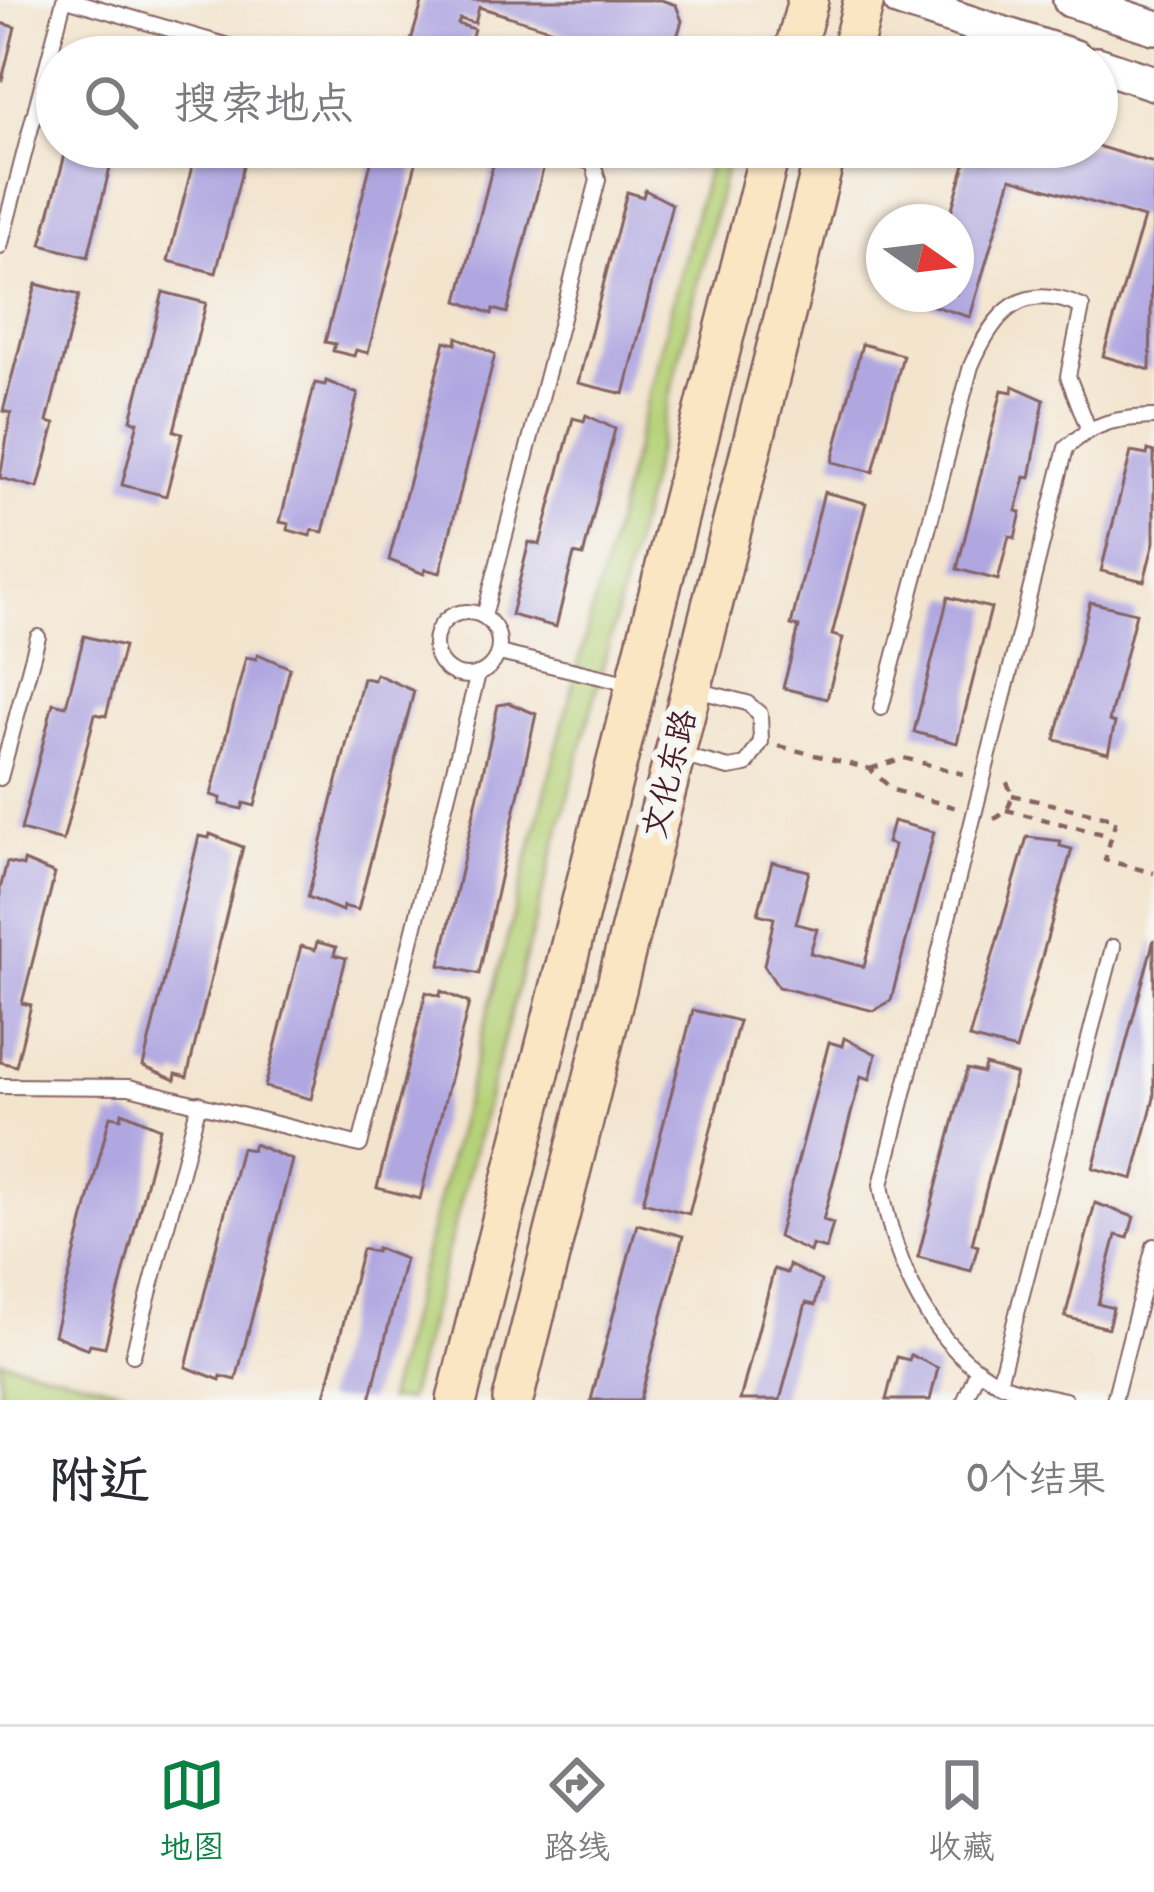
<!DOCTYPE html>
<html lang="zh">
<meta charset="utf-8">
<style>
:root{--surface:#fff;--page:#f7f7f7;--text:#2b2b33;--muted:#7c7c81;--line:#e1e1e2;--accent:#0b8043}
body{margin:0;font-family:"Balsamiq Sans","LXGW WenKai TC",sans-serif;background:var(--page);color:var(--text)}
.compass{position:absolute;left:866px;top:204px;width:108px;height:108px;border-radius:50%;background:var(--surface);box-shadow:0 3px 9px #0004;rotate:104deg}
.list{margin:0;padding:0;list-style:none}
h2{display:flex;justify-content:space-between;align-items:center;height:156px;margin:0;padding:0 48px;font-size:51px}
h2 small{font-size:39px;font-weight:400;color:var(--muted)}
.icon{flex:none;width:66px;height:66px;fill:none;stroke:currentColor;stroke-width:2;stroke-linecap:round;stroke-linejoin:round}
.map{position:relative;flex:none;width:1154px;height:1400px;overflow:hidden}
.search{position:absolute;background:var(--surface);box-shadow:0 3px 9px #0004;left:36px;right:36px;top:36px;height:132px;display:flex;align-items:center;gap:30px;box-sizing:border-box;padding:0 42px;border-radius:66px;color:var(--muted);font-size:45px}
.sheet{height:324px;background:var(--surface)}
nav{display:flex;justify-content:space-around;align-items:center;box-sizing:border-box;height:168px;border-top:3px solid var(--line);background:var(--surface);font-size:33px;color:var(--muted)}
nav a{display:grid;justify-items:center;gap:6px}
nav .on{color:var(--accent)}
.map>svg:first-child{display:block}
</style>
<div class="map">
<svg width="1154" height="1400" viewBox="0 0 1154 1400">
<rect width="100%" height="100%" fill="#f6f6f2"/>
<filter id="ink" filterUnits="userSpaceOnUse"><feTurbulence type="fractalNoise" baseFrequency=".00833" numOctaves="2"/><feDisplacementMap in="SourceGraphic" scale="24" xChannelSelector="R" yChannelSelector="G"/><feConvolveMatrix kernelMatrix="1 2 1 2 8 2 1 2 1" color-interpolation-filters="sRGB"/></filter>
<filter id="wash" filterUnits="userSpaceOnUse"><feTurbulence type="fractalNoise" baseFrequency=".004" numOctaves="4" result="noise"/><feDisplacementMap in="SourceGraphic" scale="48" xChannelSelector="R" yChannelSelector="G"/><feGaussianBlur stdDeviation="2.7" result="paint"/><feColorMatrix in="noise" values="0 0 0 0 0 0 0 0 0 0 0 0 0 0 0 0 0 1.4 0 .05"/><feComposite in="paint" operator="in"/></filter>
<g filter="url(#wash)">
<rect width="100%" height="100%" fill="#f3e4ce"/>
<g fill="#b6d278" stroke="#807852" stroke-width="3">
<path d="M690 147H731L615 620 408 1400H387L710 159 688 154Z"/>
<path d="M0 1360 165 1400H0Z"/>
</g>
<g id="blocks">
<g fill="#b0a7e1">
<path d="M423 0H661L676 5 682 21 671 57H608L611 48 479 7 475 23 460 19 458 24 474 29 466 57H419L407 54Z"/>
<path d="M0 23 15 27 2 80H0Z"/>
<path d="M1097 146 1154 163 1150 370 1103 356 1144 218 1011 178 970 317 924 303 926 294H956V222H948L970 147Z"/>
<path d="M67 147H115L88 257 41 245Z"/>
<path d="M197 147H248L216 273 168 261Z"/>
<path d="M375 147H420L368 353 356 350 354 356 333 351 335 344 325 342Z"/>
<path d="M506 156 543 169 507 313 493 309 492 314 458 301 495 157Z"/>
<path d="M645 190 672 204 624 394 578 383 627 192 643 197Z"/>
<path d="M36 284 79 295 47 422 55 424 38 488 0 478 11 413 3 411Z"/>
<path d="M163 292 206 303 174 431 182 433 166 496 122 485 138 422 131 420Z"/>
<path d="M457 337 495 354 440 573 425 569 424 574 389 560 445 341 456 344Z"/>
<path d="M862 344 903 355 873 472 832 462Z"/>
<path d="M326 381 358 394 323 532 312 530 310 536 288 530 289 524 280 522 315 383 325 385Z"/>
<path d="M1013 386 1044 400 1030 478 1025 477 1016 511 1021 512 1015 538 1009 536 998 580 957 569 1002 390 1012 392Z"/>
<path d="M586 415 615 429 583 556 574 554 556 627 511 615 529 542 540 545 573 418 584 421Z"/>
<path d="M1148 450 1154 452V542L1144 581 1101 571 1131 452 1147 455Z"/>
<path d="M824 492 866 503 832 635 843 638 827 699 783 688 799 627 791 625Z"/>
<path d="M948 597 991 608 957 743 914 732Z"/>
<path d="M1090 602 1136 613 1109 721 1115 723 1108 753 1055 740Z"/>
<path d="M84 636 124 646 106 716 95 714 63 841 21 830 53 703 66 706Z"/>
<path d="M258 654 290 668 255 806 244 803 242 809 220 804 221 798 211 795 246 657 256 659Z"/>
<path d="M376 674 414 691 358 910 343 906 342 911 308 897 363 678 374 680Z"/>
<path d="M509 703 536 714 479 974 440 965 498 705Z"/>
<path d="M893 821 934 832 891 1000 874 1011 778 987 764 965 774 918 758 914 772 862 809 871 796 924 817 929 810 953 864 967 894 845 887 843Z"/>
<path d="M210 834 243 847 187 1077 176 1074 175 1080 143 1066 199 836 209 838Z"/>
<path d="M1027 837 1061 841 1060 846 1072 849 1016 1050 969 1038Z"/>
<path d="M24 861 55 874 22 1003 31 1005 16 1066 0 1062V889L7 862 23 866Z"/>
<path d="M1154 939V1098L1133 1179 1093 1168Z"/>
<path d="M317 942 336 947 334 955 346 958 311 1099 265 1087 301 946 315 950Z"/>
<path d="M441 991 469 1003 420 1199 377 1188 426 992 440 996Z"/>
<path d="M693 1010 739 1021 689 1214 643 1202Z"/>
<path d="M844 1038 876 1054 870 1079 861 1076 823 1220 833 1223 826 1249 812 1245 810 1252 778 1237 829 1042 842 1046Z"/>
<path d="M985 1065 1016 1074 972 1244 978 1246 971 1271 918 1257 967 1069 983 1073Z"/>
<path d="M122 1112 160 1128 105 1347 90 1344 88 1349 54 1335 110 1116 121 1118Z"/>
<path d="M254 1144 292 1160 236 1380 221 1376 220 1380 186 1367 241 1148 252 1150Z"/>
<path d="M1095 1203 1134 1217 1128 1238 1116 1235 1098 1304 1113 1308 1108 1328 1065 1317Z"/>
<path d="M637 1224 683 1236 640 1400H591Z"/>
<path d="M377 1248 405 1259 370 1400H324L362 1249 376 1252Z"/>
<path d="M789 1265 821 1281 815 1305 806 1303 780 1400H740L774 1269 787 1273Z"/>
<path d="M911 1355 938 1368 930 1400H886L897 1357 909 1360Z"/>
</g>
</g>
</g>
<g filter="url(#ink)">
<use href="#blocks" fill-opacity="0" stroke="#856464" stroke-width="3"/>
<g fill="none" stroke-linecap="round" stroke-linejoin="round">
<defs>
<g id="service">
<path d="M70 0 266 57"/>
<path d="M0 247 64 0"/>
<circle cx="467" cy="644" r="32"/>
<path d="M484 616 598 180 593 163 543 147"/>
<path d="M499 653 631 684"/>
<path d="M881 708 971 366C995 311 1022 280 1082 307L1068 376 1088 428"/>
<path d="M680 755 729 768 746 765 761 742 760 714 747 703 696 690"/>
<path d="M0 778 38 637"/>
<path d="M0 1086 129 1087 360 1145 478 674"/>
<path d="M133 1355 199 1103"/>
<path d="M999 1382 1113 947"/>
<path d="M965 1400 978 1369"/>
<path d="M1065 1400C1045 1395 1021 1393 1002 1384 929 1349 894 1260 881 1185L1066 448C1094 422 1116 418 1154 417"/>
<path d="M1114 1400 1154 1246"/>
</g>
<g id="tertiary">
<path d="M900 0 1075 57"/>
<path d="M1070 0 1154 27"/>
<path d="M1097 64 1154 83"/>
</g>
<g id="secondary">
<path d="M793 57 808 0"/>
<path d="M850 57 864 0"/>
<path d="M457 1400 771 147"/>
<path d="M513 1400 827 147"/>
</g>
</defs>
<use href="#service" stroke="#856464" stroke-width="18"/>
<use href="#tertiary" stroke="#856464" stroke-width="38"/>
<use href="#secondary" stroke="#856464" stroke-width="44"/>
<g stroke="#856464" stroke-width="4.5" stroke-dasharray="9 9" stroke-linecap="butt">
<path d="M779 746 870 769 893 790 957 808"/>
<path d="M870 769 904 758 963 774"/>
<path d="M1012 795 1116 819 1105 860 1154 873"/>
<path d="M1006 810 1111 836"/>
<path d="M994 819C1012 811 1016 795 1005 780"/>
</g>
<use href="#service" stroke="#fff" stroke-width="14"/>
<use href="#tertiary" stroke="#fff" stroke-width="33"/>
<use href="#secondary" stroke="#fbe6c4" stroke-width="39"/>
</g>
</g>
<g text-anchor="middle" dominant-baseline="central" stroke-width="12" stroke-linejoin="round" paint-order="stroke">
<g font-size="33" fill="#4a1f2b" stroke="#f6f6f2">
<text transform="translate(670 774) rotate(-76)">文化东路</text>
</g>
</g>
</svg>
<svg class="compass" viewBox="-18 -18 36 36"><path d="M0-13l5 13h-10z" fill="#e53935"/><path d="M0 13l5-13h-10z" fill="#7c7c81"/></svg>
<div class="search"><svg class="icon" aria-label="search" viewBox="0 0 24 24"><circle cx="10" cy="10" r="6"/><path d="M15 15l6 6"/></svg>搜索地点</div>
</div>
<section class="sheet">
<h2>附近<small>0个结果</small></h2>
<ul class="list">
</ul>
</section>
<nav>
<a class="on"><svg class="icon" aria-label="map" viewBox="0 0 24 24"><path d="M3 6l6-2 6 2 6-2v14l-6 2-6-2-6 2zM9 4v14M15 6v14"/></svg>地图</a>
<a><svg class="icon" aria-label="directions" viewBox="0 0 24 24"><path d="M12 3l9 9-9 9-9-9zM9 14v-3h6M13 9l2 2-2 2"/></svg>路线</a>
<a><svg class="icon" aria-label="saved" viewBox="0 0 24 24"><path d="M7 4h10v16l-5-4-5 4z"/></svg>收藏</a>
</nav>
